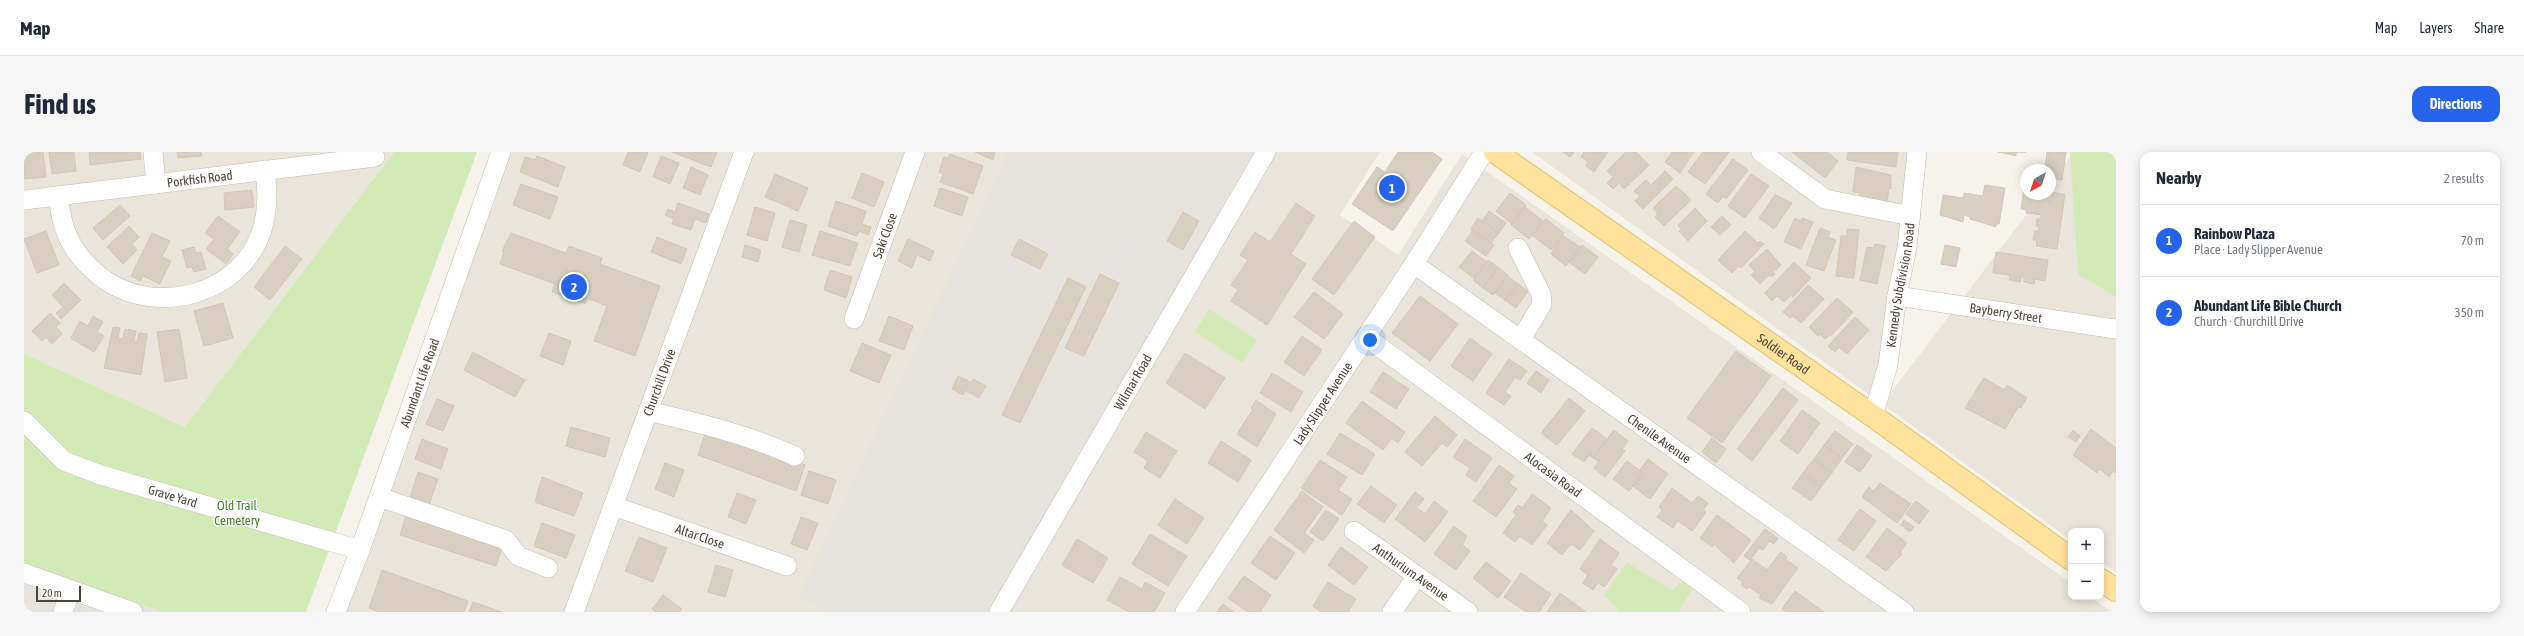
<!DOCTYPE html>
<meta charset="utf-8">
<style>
:root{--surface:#fff;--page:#f6f6f7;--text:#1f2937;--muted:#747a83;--line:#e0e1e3;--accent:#2563eb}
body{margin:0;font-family:"Asap Condensed",sans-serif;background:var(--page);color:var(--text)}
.controls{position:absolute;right:12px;bottom:12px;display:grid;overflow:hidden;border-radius:8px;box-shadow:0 2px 10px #0003}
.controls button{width:36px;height:36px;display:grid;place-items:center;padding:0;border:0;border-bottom:1px solid var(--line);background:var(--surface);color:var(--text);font:20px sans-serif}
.compass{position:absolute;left:1996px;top:12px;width:36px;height:36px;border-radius:50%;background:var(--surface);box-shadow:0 2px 10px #0003;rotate:219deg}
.scale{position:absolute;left:12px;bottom:10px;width:45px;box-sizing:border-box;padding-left:4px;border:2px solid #4b4439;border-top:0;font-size:11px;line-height:14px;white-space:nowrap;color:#4b4439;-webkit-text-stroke:3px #fff;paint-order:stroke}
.you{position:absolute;left:1346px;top:188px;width:14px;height:14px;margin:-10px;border:3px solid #fff;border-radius:50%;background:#1a73e8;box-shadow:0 0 0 6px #1a73e833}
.badge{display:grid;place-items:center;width:26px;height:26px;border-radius:50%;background:var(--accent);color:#fff;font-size:13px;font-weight:700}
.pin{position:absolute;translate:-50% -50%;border:2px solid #fff;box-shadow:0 1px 4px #0006}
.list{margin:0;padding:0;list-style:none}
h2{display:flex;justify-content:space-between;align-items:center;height:52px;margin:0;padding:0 16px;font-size:17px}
h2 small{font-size:13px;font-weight:400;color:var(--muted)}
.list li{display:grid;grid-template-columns:26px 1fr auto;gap:12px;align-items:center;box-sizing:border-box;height:72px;padding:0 16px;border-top:1px solid var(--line)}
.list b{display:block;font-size:15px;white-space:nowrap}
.list p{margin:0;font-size:13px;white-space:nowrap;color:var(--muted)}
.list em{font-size:13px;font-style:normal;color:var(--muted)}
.map{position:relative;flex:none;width:2092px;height:460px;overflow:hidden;border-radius:12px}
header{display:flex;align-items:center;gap:24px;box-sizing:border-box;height:56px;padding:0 20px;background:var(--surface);border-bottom:1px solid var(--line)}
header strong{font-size:19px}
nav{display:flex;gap:22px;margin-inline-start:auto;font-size:14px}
.intro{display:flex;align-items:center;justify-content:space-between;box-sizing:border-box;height:96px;padding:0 24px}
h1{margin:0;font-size:28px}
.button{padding:10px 18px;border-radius:12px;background:var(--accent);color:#fff;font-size:14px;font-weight:700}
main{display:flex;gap:24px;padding:0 24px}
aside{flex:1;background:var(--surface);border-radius:12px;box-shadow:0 2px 10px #0003}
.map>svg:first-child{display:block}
</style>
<header>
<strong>Map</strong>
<nav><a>Map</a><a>Layers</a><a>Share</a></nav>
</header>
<div class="intro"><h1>Find us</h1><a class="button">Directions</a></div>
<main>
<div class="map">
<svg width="2092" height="460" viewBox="0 0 2092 460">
<rect width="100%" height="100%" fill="#f6f3ec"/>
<g fill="#eae5da">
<path d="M0 0H370L161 275 0 202Z"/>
<path d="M486 0H1356L1316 63 1374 103 1438 2 2047 431V445H2066L2088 460H311Z"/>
<path d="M1508 0H1897L1859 251 2018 42H2026V31L2050 0H2092V420L2077 409V379H2047V388Z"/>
</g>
<g fill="#e6e2dd">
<path d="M984 0H1229L966 460H806L774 445Z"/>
<path d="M0 415 140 460H0Z"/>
</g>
<g fill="#d2eab5">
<path d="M370 0H453L282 460H140L0 415V202L161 275Z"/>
<path d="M2046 0H2092V145L2054 122Z"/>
<path d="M1185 157 1233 188 1218 211 1171 180Z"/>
<path d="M1603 411 1648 438 1661 428 1669 436 1654 460H1594L1592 455 1580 443Z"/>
</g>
<path fill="#e5e3e0" d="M1094 86 1111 95 1096 125 1079 117Z"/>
<g fill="#d8cfc1" stroke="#d3c7b4">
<path d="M0 0H19L22 25 0 27Z"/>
<path d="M25 0H50L52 19 28 22Z"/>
<path d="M65 0H116L117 7 66 13Z"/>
<path d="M153 0H177L178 4 154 6Z"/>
<path d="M604 0H624L616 20 599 13Z"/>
<path d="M648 0H693L687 15Z"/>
<path d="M951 0H971L969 8Z"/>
<path d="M1374 0H1408L1418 7 1369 79 1328 52 1353 15 1361 20Z"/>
<path d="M1539 0H1550L1546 5Z"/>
<path d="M1560 0H1584L1570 20 1562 14 1564 10 1557 5Z"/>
<path d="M1602 0H1612L1625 13 1600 37 1595 31 1589 37 1583 31 1589 25 1583 19Z"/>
<path d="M1648 0H1670L1656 21 1641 10Z"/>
<path d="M1679 0H1705L1681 32 1664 20Z"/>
<path d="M1768 0H1803L1814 9 1801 26Z"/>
<path d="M1824 0H1874L1872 15 1823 8Z"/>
<path d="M1974 0H2002H1992V4Z"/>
<path d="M2023 0H2042L2038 28 2026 26V18H2021Z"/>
<path d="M926 2 959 14 949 42 916 30 919 22 915 20 920 5 924 6Z"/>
<path d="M513 4 541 15 534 35 496 20 501 5 511 8Z"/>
<path d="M637 4 655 11 646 32 629 25Z"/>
<path d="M1709 7 1724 18 1702 47 1699 44 1694 51 1682 42Z"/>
<path d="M667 15 684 23 676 43 659 36Z"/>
<path d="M1832 15 1867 23V37L1865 36 1863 49 1836 45V41L1829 40Z"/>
<path d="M1641 19 1649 27 1619 57 1611 49 1616 44 1610 39 1622 28 1627 33Z"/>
<path d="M838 21 860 30 850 55 828 46Z"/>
<path d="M751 22 784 36 774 59 741 45Z"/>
<path d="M1727 22 1745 34 1721 66 1704 54Z"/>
<path d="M497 32 534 45 526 67 489 53Z"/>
<path d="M1961 33 1981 36 1975 72H1972V75L1946 67V65L1940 63 1939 70 1916 63 1919 43 1939 46 1940 41 1959 44Z"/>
<path d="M1652 34 1667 48 1640 74 1631 65 1634 62 1629 56Z"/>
<path d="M916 36 944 45 938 64 910 54Z"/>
<path d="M2000 36H2002V42H2026V40L2041 42 2033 97 2012 94 2013 88H2009L2011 79H2014L2015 75 2012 74 2013 67H2016L2017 63 2010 62V60L2008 62 2002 61V58L1997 57Z"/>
<path d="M228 38 230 55 201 58 200 41Z"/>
<path d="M1486 41 1502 53 1488 72 1472 59Z"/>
<path d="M1751 43 1768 51 1750 77 1735 66Z"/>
<path d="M812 49 842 59 838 72 847 75 844 83 835 79 833 84 804 74Z"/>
<path d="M654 51 685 62 682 71 671 67 667 78 648 72 650 67 641 63 644 57 651 60Z"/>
<path d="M1272 51 1291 64 1267 102 1282 112 1243 173 1207 149 1214 138 1207 133 1224 108 1216 103 1231 80 1246 90Z"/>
<path d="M96 53 106 64 79 88 69 76Z"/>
<path d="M731 55 751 61 743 89 723 83Z"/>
<path d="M1501 55 1519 69 1505 87 1487 73Z"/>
<path d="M1671 56 1683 69 1664 89 1655 79 1657 77 1654 73Z"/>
<path d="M1465 59 1482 71 1475 81 1458 69Z"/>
<path d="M1159 60 1175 69 1159 98 1143 89Z"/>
<path d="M194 64 216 80 203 97 209 102 202 112 182 97 190 87 181 81Z"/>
<path d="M1698 64 1707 73 1696 83 1687 75Z"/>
<path d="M1454 66 1475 81 1467 91 1447 77Z"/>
<path d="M1771 66 1777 69 1778 66 1789 70 1777 97 1760 90Z"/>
<path d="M1522 67 1540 81 1527 98 1508 83Z"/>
<path d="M766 68 783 73 775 100 758 95Z"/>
<path d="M1330 69 1351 85 1310 143 1288 127Z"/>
<path d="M105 74 115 85 108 92 113 98 99 112 83 95Z"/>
<path d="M1796 76 1806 80 1804 85 1812 88 1800 119 1782 113Z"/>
<path d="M1823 77 1835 78 1830 126 1812 124 1817 84H1823Z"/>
<path d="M1449 78 1470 93 1462 104 1441 89Z"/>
<path d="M22 79 35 113 13 121 0 87Z"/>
<path d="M796 79 834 91 826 114 788 103Z"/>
<path d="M1721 79 1734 91 1736 89 1740 92 1717 116 1715 114 1708 121 1694 108Z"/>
<path d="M128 81 146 89 138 105 147 109 136 132 119 124 116 129 107 124Z"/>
<path d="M487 81 542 101 545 94 578 106 576 112 636 134 611 204 570 189 583 154 563 146 561 152 528 140 531 132 476 112 480 100 478 99Z"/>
<path d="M1538 83 1556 95 1542 114 1527 102Z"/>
<path d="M633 85 663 97 657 112 627 100Z"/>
<path d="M884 87 910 99 906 109 893 103 888 116 874 109Z"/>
<path d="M995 87 1024 102 1016 117 987 103Z"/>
<path d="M1851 92 1861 94 1853 132 1836 128 1843 95 1850 96Z"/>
<path d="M721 93 737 98 734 110 718 105Z"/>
<path d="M1558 93 1574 105 1561 122 1545 110Z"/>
<path d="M1921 93 1936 96 1932 115 1917 112Z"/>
<path d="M261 94 278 107 246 148 230 135Z"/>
<path d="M170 95 172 101 177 100 182 117 170 120 168 115 163 116 158 98Z"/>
<path d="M1743 97 1757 113 1749 120 1751 122 1747 125 1745 123 1736 132 1727 123 1731 120 1725 113Z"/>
<path d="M1448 99 1463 110 1450 126 1435 115Z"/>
<path d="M1972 100 2024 108 2021 129 2011 127 2010 132 2000 130V125H1997L1996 130 1985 128 1986 123 1969 121Z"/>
<path d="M1464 108 1474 115 1459 136 1449 128Z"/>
<path d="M1770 110 1787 126 1769 145 1767 143 1760 150 1753 144 1748 149 1741 141Z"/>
<path d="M1474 115 1484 123 1469 143 1459 136Z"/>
<path d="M806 118 828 125 822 146 800 138Z"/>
<path d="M1076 122 1095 131 1060 204 1041 196Z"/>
<path d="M1483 124 1494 132 1481 148 1471 141Z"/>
<path d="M1044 126 1062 135 996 271 978 263Z"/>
<path d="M40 131 57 148 37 167 32 161 39 155 28 143Z"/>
<path d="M1494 132 1504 139 1492 156 1481 148Z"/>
<path d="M1784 133 1800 147 1777 171 1769 164 1766 166 1759 160Z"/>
<path d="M1290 140 1319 162 1300 187 1270 165Z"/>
<path d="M1396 144 1434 172 1406 209 1368 181Z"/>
<path d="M1813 146 1829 160 1807 184 1806 182 1801 187 1796 182 1794 184 1785 175Z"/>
<path d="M199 151 209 186 180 194 170 159Z"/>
<path d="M26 161 36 171 32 175 38 182 28 192 22 185 18 189 8 179Z"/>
<path d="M69 164 79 170 73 180 80 184 70 200 47 186 56 169 64 174Z"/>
<path d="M865 164 889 174 880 198 855 189Z"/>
<path d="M1831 165 1845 178 1823 202 1815 195 1811 200 1804 194Z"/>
<path d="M89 175 96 176 94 186 99 187 101 177 112 179 110 189 113 190 115 181 123 182 117 223 80 216Z"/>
<path d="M155 177 163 226 141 230 133 180Z"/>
<path d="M525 181 547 189 539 213 516 204Z"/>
<path d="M1278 184 1298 198 1280 224 1260 210Z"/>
<path d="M1446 186 1468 202 1449 229 1427 214Z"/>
<path d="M838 191 867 203 855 231 826 219Z"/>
<path d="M1712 199 1747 224 1698 291 1663 266Z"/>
<path d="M449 200 501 228 491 245 440 218Z"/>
<path d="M1161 201 1201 226 1181 257 1142 231Z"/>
<path d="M1485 207 1503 219 1496 228 1491 225 1481 240 1487 244 1480 253 1462 241Z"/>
<path d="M1512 219 1525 228 1517 241 1503 231Z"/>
<path d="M1359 220 1385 237 1372 257 1346 240Z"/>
<path d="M1248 221 1279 240 1267 260 1236 241Z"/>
<path d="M934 224 946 230 939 243 928 237Z"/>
<path d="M1960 226 1980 238 1983 233 2003 246 1997 256 1994 255 1981 277 1941 256Z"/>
<path d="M949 227 962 234 955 246 943 239Z"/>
<path d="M1759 236 1774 248 1728 309 1713 297Z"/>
<path d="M1545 246 1561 259 1533 293 1517 281Z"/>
<path d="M413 247 430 254 419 279 402 272Z"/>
<path d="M1232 248 1252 262 1233 295 1213 282 1229 257 1227 256Z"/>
<path d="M1338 249 1381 280 1374 291 1368 286 1359 298 1322 271Z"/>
<path d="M1778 258 1796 271 1774 302 1756 289Z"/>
<path d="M1411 264 1433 283 1423 295 1418 291 1398 314 1381 300Z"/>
<path d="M547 275 586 286 581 305 542 294Z"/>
<path d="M683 276 781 313 772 339 674 303Z"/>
<path d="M1568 276 1583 287 1569 306 1566 304 1567 301 1560 310 1548 302Z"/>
<path d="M2067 277 2092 296V321L2089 319 2085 325 2076 317 2073 321 2049 303Z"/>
<path d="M1590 278 1604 289 1598 297 1601 299 1581 325 1570 316 1576 308 1573 309 1569 306Z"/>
<path d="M2049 278 2056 284 2052 290 2044 285Z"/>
<path d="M1811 279 1829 292 1818 306 1800 293Z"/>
<path d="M1122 280 1153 299 1136 326 1120 316 1124 309 1110 300Z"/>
<path d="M1316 281 1351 302 1338 323 1303 302Z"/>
<path d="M1688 286 1702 297 1692 311 1678 300Z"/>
<path d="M398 287 424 297 417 317 391 307Z"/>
<path d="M1441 287 1468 306 1452 330 1442 323 1446 316 1429 305Z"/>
<path d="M1197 289 1227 308 1214 330 1184 311Z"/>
<path d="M1800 293 1818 306 1808 321 1790 307Z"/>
<path d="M1833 293 1848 304 1836 320 1821 310Z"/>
<path d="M1624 307 1644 322 1626 347 1609 334 1619 321 1616 318Z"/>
<path d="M1790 307 1808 321 1797 335 1779 321Z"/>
<path d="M1296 308 1323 325 1314 338 1328 347 1318 363 1277 336Z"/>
<path d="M1603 309 1619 321 1605 339 1589 327Z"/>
<path d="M641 311 660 318 650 345 631 337Z"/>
<path d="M1475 313 1490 324 1485 331 1493 337 1472 365 1449 349Z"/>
<path d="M785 319 812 328 804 352 777 343Z"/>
<path d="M394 320 414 327 405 353 386 346Z"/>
<path d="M1779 321 1797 335 1787 349 1768 336Z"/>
<path d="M518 325 559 341 550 364 511 350Z"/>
<path d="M1856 331 1887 352 1873 371 1838 345 1845 335 1850 339Z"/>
<path d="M1347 334 1373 353 1360 371 1333 352Z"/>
<path d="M1648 336 1668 351 1674 344 1684 351 1679 358 1682 360 1668 379 1654 369 1649 376 1633 365 1638 358 1635 355Z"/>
<path d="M1278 339 1299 355 1280 381 1290 388 1280 401 1250 378Z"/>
<path d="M1391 340 1400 347 1393 356 1401 362 1410 349 1424 360 1401 390 1371 367Z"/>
<path d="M713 341 732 348 722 372 704 365Z"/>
<path d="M1508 342 1527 356 1518 369 1523 373 1508 393 1496 384 1491 390 1479 381 1492 363 1489 360 1494 353 1498 356Z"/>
<path d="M1151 347 1180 366 1163 392 1134 373Z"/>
<path d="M1892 349 1905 359 1895 372 1882 362Z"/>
<path d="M1836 357 1852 369 1830 399 1814 388Z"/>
<path d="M1302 358 1315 367 1299 389 1286 380Z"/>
<path d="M1547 358 1570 379 1556 398 1547 392 1538 403 1523 391Z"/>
<path d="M383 360 479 392 472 414 376 383Z"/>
<path d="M1693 363 1727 388 1710 411 1690 392 1688 395 1676 386Z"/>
<path d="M777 365 794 371 783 398 767 392Z"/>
<path d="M1880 368 1890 375 1886 380 1877 373Z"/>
<path d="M518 371 551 383 542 406 510 394Z"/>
<path d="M1430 374 1443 384 1438 393 1446 399 1432 418 1410 402Z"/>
<path d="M1863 376 1883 391 1876 400 1878 402 1862 419 1842 405Z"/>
<path d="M1741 377 1754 386 1750 392 1745 389 1739 398 1735 396 1726 408 1720 404Z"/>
<path d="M1126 382 1163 404 1144 434 1108 412Z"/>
<path d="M1246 384 1271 401 1252 428 1227 411Z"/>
<path d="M615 385 643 396 629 430 601 419Z"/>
<path d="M1053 387 1084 406 1069 431 1038 413Z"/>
<path d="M1576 387 1595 401 1587 413 1593 417 1580 435 1574 430 1569 438 1559 431 1564 423 1556 417Z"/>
<path d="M1317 395 1344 415 1330 433 1304 413Z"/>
<path d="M1757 400 1763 405 1761 407 1774 416 1748 452 1735 446 1737 443 1725 435 1723 437 1717 433 1719 430 1713 426 1728 407 1743 418Z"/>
<path d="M1462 410 1487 429 1474 446 1449 426Z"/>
<path d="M692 413 709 418 701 445 684 440Z"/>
<path d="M358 418 444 449 440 460H356L345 456Z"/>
<path d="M1497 421 1527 442 1515 460H1502L1480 445Z"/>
<path d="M1220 424 1247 443 1236 460H1224L1204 446Z"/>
<path d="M1096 425 1118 437 1121 430 1141 441 1130 460H1105L1083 448Z"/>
<path d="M1304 430 1332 447 1324 460H1297L1289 454Z"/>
<path d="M1771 439 1800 460H1763L1758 457Z"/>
<path d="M1536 441 1562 460H1523Z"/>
<path d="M639 443 658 457 656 460H632L628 457Z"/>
<path d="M449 450 478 460H445Z"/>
<path d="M1199 452 1210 460H1193Z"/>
</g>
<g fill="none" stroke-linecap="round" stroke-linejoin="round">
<defs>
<g id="minor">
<path d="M129 0 132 32"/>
<path d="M1737 0 1801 47 1887 64"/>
<path d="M34 44C36 58 38 72 44 85 52 103 66 117 81 128 133 164 215 143 237 81 244 60 244 41 241 18"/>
<path id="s1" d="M0 48 351 5"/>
<path d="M1494 96 1517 142 1518 152 1497 187"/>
<path id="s2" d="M1390 112 1880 460"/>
<path id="s3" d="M1873 144 2092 177"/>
<path id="s4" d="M830 167 891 0"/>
<path id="s5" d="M1342 185 1717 460"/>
<path d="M624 259C674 271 723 282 771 304"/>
<path id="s6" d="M1849 264 1864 213 1873 144 1883 96 1893 0"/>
<path id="s7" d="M0 269 40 309 77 323 336 398"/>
<path d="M355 345 482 388 494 404 524 416"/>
<path id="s8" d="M589 354 763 414"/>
<path id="s9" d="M1330 379 1444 460"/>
<path d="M0 421 109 460"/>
<path d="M39 460 47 438"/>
<path id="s10" d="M312 460 336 398 477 0"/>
<path id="s11" d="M550 460 720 0"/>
<path id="s12" d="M975 460 1242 0"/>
<path id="s13" d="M1161 460 1390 112 1460 0"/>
<path d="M1368 460 1393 424"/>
</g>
<g id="major">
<path id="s14" d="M1471 0 1849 264 2047 407"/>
<path d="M2077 428 2092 438"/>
</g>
</defs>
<use href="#minor" stroke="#c2bbae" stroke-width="20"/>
<use href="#major" stroke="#e6c16a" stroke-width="24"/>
<use href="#minor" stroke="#fff" stroke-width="19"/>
<use href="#major" stroke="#ffe39c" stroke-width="22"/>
</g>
<g text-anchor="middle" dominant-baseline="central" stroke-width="3" stroke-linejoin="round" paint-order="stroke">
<g font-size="13" fill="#4b4439" stroke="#fff">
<text stroke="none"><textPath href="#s1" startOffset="177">Porkfish Road</textPath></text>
<text stroke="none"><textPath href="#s4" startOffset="89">Saki Close</textPath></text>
<text stroke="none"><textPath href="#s6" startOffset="134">Kennedy Subdivision Road</textPath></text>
<text stroke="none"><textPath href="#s3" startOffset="110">Bayberry Street</textPath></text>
<text stroke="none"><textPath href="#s14" startOffset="352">Soldier Road</textPath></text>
<text stroke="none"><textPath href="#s10" startOffset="244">Abundant Life Road</textPath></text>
<text stroke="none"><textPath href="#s11" startOffset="245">Churchill Drive</textPath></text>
<text stroke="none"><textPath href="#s12" startOffset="266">Wilmar Road</textPath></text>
<text stroke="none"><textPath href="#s13" startOffset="250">Lady Slipper Avenue</textPath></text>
<text stroke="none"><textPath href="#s2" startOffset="301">Chenile Avenue</textPath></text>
<text stroke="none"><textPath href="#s5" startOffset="232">Alocasia Road</textPath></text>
<text stroke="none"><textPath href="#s7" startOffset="171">Grave Yard</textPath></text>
<text stroke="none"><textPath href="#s8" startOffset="92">Altar Close</textPath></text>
<text stroke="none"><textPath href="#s9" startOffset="70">Anthurium Avenue</textPath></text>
</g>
<g font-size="13" fill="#4a7f2a" stroke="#fff">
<text x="213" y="353">Old Trail<tspan x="213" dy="15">Cemetery</tspan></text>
</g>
</g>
</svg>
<div class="controls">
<button>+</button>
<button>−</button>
</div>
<svg class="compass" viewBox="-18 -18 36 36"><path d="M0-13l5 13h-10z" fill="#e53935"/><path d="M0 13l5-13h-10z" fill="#747a83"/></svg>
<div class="scale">20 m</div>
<div class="you"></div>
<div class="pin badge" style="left:1368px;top:36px">1</div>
<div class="pin badge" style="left:550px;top:135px">2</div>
</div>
<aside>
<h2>Nearby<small>2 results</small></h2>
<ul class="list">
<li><span class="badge">1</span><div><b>Rainbow Plaza</b><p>Place · Lady Slipper Avenue</p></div><em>70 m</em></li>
<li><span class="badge">2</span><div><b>Abundant Life Bible Church</b><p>Church · Churchill Drive</p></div><em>350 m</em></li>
</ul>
</aside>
</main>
